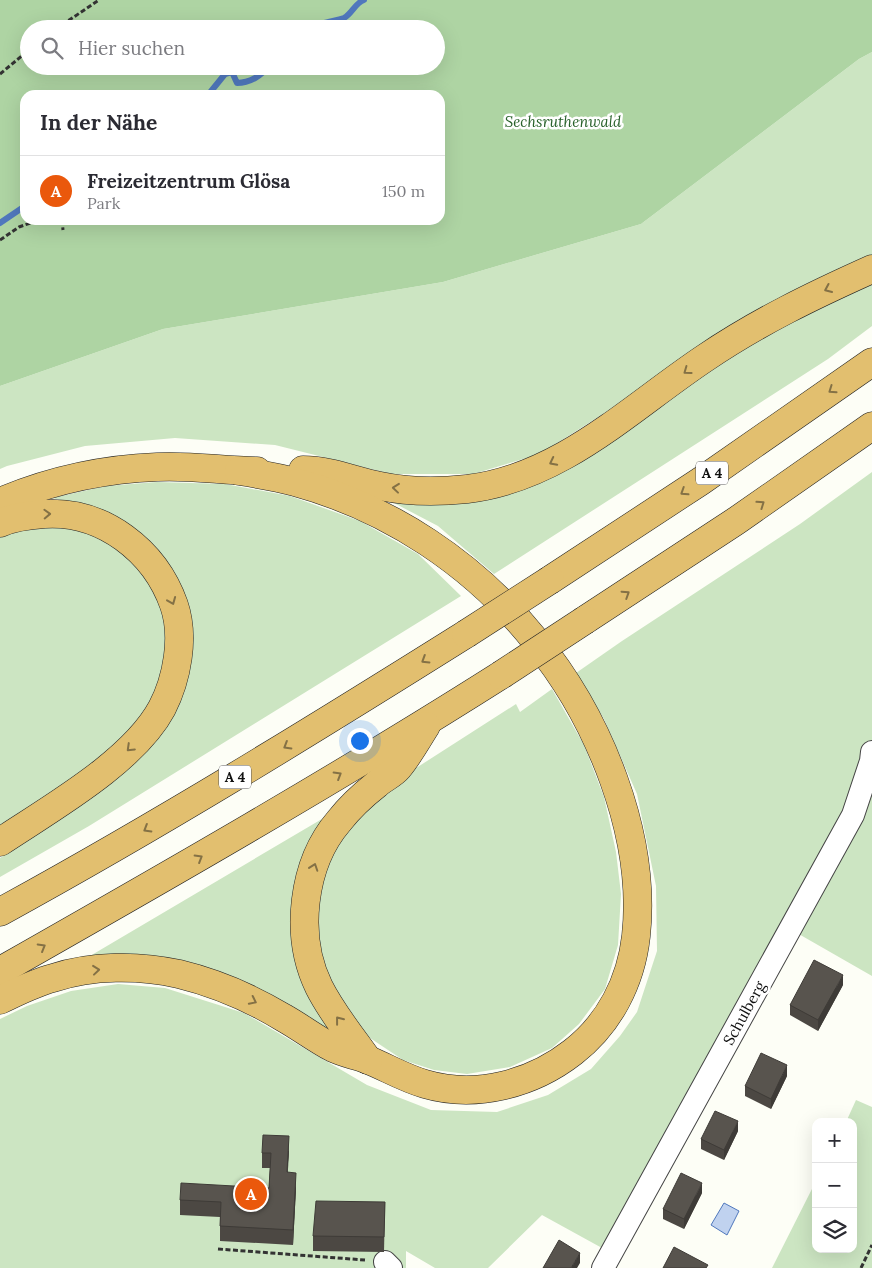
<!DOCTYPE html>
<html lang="de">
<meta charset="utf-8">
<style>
:root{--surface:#fff;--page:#f7f7f7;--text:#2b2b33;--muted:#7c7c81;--line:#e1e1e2;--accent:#ea580c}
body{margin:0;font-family:Lora,serif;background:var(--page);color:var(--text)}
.controls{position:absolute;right:15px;bottom:15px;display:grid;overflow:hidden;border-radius:10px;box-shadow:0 5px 20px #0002}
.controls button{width:45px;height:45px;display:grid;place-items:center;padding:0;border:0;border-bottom:1px solid var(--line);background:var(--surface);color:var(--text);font:25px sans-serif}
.you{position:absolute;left:359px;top:740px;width:18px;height:18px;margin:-12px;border:4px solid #fff;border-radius:50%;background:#1a73e8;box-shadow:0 0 0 8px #1a73e833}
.badge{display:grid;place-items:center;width:32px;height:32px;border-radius:50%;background:var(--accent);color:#fff;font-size:16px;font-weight:700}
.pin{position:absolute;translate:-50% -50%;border:2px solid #fff;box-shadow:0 1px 5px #0006}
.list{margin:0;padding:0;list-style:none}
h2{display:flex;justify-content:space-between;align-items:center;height:65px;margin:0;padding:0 20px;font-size:21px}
h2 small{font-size:16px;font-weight:400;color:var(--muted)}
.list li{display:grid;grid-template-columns:32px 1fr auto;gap:15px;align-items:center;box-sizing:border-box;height:70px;padding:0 20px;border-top:1px solid var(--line)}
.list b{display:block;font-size:19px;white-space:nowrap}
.list p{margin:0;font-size:16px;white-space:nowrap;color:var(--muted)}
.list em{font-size:16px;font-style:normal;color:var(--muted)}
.icon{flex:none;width:28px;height:28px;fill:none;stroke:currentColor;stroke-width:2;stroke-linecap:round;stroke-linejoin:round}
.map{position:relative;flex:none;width:872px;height:1268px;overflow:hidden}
.search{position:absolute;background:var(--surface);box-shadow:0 5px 20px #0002;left:20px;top:20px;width:425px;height:55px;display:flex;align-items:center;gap:12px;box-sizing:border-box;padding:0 18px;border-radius:28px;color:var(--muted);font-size:19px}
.panel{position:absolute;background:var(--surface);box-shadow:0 5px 20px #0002;left:20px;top:90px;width:425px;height:135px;border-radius:15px}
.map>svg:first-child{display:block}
</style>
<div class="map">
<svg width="872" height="1268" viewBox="0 0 872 1268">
<rect width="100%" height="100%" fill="#fdfef6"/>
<g fill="#cce5c2">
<path d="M872 52V256L813 281 729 326 603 414 540 454 473 474H391L275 445 175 438 85 446 7 466 0 469V386L163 329 443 282 641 224 859 59Z"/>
<path d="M872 279V326L828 359 494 574 438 526 375 493H495L746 344Z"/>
<path d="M872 472V976L783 925 602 1248 542 1215 488 1268H435L406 1251V1268H0V1019L27 1006 71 991 118 984 165 988 244 1013 367 1085 431 1110 497 1112 548 1095 591 1069 620 1036 637 1012 657 951 656 886 637 794 604 719 576 673 622 641 800 524Z"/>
<path d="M157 482 225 484 290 496 360 521 418 554 461 596 89 826 0 877V858L113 782 147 746 182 593 162 555 138 531 100 509 52 498 106 486Z"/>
<path d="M46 525 92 531 129 553 156 592 167 626 166 674 143 719 113 751 0 828V534Z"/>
<path d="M552 689 584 745 604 797 616 852 621 894 618 945 605 989 579 1024 552 1048 510 1067 467 1074 434 1070 403 1060 367 1036 353 1023 320 964 315 926 318 885 334 844 368 806 413 770 516 704 520 712Z"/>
<path d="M327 816 297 887 338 1040 90 956Z"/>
<path d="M856 1100 872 1107V1268H772L816 1181V1249H853V1122H846Z"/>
</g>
<path fill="#aed4a3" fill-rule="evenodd" d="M0 0H872V52L859 59 641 224 443 282 163 329 0 386ZM29 29H436V66H29ZM25 95H440V220H25Z"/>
<path fill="#c0d2ef" stroke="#5078bd" d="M724 1203 739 1211 727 1235 711 1225Z"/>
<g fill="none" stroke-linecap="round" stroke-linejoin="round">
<g stroke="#5078bd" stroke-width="6">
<path d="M314 29C322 21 333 22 344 18 352 14 355 3 364 0"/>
<path d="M208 95 225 74 232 72 237 83C249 83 262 76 268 66"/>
<path d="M0 223 25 206"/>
</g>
<defs>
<g id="minor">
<path d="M385 1262 391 1268"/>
<path d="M603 1268 853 815 871 761 872 752"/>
</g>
<g id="highway">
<path d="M303 470C329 470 355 481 380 486 408 492 439 492 467 489 561 478 630 408 705 358 758 322 814 295 872 269"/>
<path d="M0 502C49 481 104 469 157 467 191 465 224 471 257 471"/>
<path d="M0 523C13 517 30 515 44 514 103 510 155 551 174 605 185 637 177 679 162 708 133 762 51 808 0 842"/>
<path d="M550 580 701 481 872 362"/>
<path d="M585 620 736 521 872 426"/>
<path d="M0 912C159 825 313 730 466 634"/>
<path d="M0 971C169 875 337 779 501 675"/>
<path d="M0 1000C17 992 34 983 53 978 92 965 139 965 179 974 216 983 251 998 284 1018 300 1027 316 1039 333 1048 343 1053 355 1055 366 1059 386 1067 404 1078 425 1084 476 1099 532 1084 573 1052 609 1024 631 982 636 936 647 835 599 718 535 640 474 564 390 508 295 482 277 477 258 474 239 471"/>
<path d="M368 1060C351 1036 332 1013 319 987 294 936 302 864 339 821 350 807 363 795 377 784 384 778 393 774 398 768 409 755 417 740 426 726"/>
</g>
</defs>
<use href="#minor" stroke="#444" stroke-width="24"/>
<use href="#highway" stroke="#222" stroke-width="29"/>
<g stroke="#333" stroke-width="3" stroke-dasharray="5 2.5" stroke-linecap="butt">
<path d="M56 29 99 0"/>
<path d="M0 74 29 50"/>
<path d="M62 220 63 230"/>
<path d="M0 240 19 227 39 220"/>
<path d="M218 1249 365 1260"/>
<path d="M861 1268 872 1245"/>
</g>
<use href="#minor" stroke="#fff" stroke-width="22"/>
<use href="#highway" stroke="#e2bf6f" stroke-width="28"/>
<defs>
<g id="highway-bridge">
<path d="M466 634 550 580"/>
<path d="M501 675 585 620"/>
</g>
</defs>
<use href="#highway-bridge" stroke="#222" stroke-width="29" stroke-linecap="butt"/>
<use href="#highway-bridge" stroke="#e2bf6f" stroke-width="28"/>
</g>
<g fill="#4c4843">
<path d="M843 985 818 1031 790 1015V1005Z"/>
<path d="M787 1076 771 1109 745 1096V1086Z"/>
<path d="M738 1131 724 1160 701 1149V1139Z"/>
<path d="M289 1151 287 1172 296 1188 293 1245 220 1241V1217L180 1215V1200L269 1188 270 1168H262V1153Z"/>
<path d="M702 1193 684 1229 663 1219V1209Z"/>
<path d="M385 1202 384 1252 313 1251V1236Z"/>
</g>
<g fill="#3e3b37">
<path d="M843 975V985L818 1031V1020Z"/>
<path d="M787 1065V1076L771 1109V1099Z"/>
<path d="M738 1121V1131L724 1160V1150Z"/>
<path d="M289 1136V1151L287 1187V1172Z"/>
<path d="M296 1173V1188L293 1245V1230Z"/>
<path d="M702 1183V1193L684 1229V1219Z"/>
<path d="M580 1253V1263L577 1268H571Z"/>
</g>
<g fill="#58544e" stroke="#3e3b37">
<path d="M814 960 843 975 818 1020 790 1005Z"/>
<path d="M761 1053 787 1065 771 1099 745 1086Z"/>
<path d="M715 1111 738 1121 724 1150 701 1139Z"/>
<path d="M263 1135 289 1136 287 1172 296 1173 293 1230 220 1226 221 1202 180 1200 181 1183 269 1188 271 1153H262Z"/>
<path d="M681 1173 702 1183 684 1219 663 1209Z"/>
<path d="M316 1201 385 1202 384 1237 313 1236Z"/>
<path d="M559 1240 580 1253 571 1268H543Z"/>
<path d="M674 1247 708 1265 706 1268H663Z"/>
</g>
<defs><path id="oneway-chevron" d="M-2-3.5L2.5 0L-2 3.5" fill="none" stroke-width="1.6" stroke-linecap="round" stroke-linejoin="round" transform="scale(1.25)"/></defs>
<g stroke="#847145">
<use href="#oneway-chevron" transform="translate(828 289) rotate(156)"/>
<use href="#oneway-chevron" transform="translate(687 371) rotate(144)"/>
<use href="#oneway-chevron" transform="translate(832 390) rotate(145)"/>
<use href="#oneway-chevron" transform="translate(553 462) rotate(153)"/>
<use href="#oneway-chevron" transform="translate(396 488) rotate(-174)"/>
<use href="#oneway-chevron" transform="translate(684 492) rotate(147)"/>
<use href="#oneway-chevron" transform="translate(761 504) rotate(-35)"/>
<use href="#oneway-chevron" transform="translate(47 514) rotate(-2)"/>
<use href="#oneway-chevron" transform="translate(626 594) rotate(-33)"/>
<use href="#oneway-chevron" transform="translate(172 601) rotate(68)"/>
<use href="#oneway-chevron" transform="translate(425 660) rotate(148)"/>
<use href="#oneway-chevron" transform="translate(287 746) rotate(149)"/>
<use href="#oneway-chevron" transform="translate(130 748) rotate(136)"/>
<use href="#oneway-chevron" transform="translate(338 775) rotate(-31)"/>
<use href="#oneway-chevron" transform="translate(147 829) rotate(149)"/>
<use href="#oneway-chevron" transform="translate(199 858) rotate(-31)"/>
<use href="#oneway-chevron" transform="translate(314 867) rotate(-71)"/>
<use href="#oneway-chevron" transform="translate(42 947) rotate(-30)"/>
<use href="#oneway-chevron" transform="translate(96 970) rotate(-6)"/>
<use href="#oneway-chevron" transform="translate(253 1001) rotate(26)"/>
<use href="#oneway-chevron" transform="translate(339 1020) rotate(-128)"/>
</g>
<g text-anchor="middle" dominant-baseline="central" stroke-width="5" stroke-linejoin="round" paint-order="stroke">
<g fill="#fff" stroke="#585858" stroke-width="1">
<rect x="696" y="461.5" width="32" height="23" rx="4"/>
<rect x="219" y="765.5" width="32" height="23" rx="4"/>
</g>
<g font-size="14" font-weight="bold" fill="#111">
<text x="712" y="473">A 4</text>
<text x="235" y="777">A 4</text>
</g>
<g font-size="15" font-style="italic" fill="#28612a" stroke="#fff">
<text x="563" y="121">Sechsruthenwald</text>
</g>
<g font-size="15" fill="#111" stroke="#fff">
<text transform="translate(744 1013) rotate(-61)">Schulberg</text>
</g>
</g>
</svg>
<div class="controls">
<button>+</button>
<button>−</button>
<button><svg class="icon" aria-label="layers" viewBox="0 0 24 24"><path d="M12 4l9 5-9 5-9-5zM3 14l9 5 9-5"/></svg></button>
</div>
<div class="you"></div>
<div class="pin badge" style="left:251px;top:1194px">A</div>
<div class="search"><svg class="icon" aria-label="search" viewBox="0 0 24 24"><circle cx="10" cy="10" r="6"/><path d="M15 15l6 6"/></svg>Hier suchen</div>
<section class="panel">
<h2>In der Nähe<small></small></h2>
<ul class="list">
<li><span class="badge">A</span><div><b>Freizeitzentrum Glösa</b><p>Park</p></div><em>150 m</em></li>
</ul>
</section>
</div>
